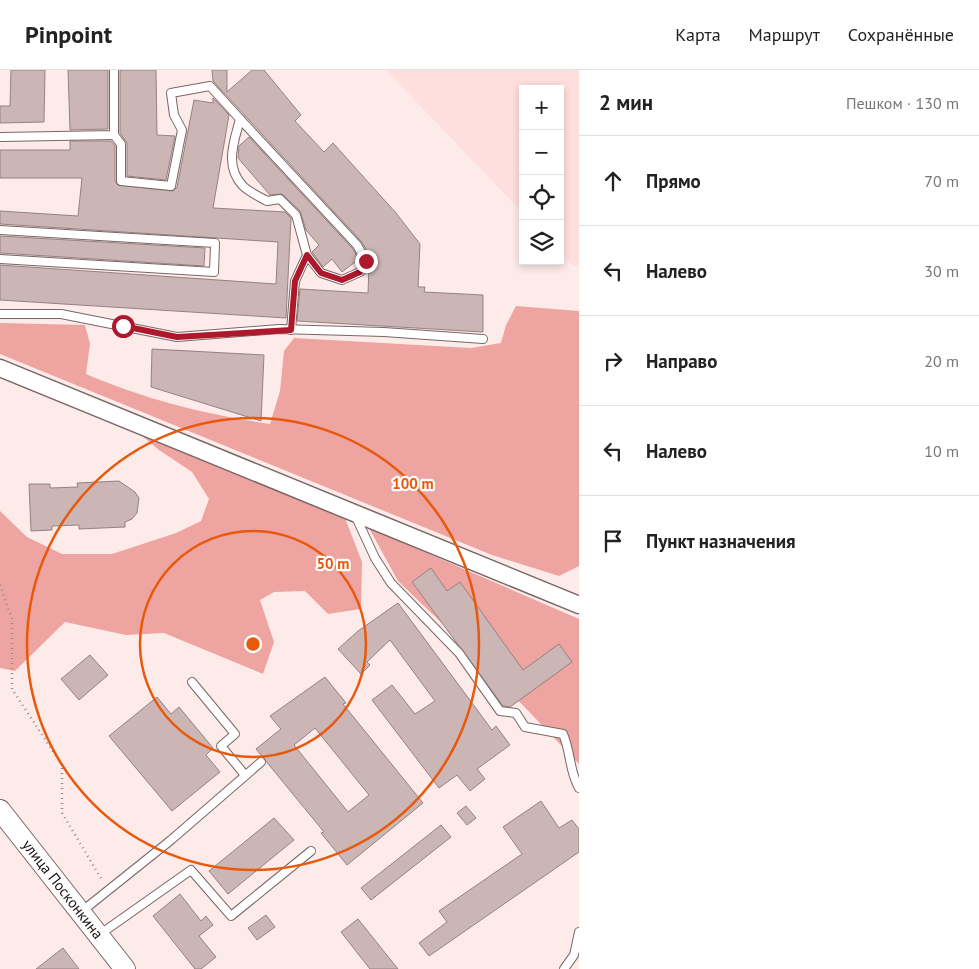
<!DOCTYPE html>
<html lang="ru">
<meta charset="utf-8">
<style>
:root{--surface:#fff;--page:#f2f2f2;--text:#222;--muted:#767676;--line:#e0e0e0}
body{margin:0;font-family:"PT Sans",sans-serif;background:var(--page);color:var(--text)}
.controls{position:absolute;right:15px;top:15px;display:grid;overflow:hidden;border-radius:0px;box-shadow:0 2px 8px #0003}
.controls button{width:45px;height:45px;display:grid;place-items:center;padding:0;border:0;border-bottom:1px solid var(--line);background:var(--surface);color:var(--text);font:25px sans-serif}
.stop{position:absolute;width:15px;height:15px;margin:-11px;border:4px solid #ad182c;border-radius:50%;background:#fff}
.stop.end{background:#ad182c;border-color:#fff;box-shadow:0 1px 5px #0008}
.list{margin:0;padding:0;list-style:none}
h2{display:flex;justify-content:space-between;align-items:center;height:65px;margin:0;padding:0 20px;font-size:21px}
h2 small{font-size:16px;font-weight:400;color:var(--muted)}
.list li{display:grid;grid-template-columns:32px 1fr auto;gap:15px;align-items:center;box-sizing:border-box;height:90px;padding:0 20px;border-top:1px solid var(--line)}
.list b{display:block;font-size:19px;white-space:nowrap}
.list em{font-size:16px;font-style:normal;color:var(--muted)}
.icon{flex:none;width:28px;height:28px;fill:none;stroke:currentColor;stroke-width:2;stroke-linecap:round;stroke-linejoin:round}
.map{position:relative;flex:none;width:579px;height:899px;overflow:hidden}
header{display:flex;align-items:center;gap:30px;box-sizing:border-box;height:70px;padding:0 25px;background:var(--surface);border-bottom:1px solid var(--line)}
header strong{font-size:24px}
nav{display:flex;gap:28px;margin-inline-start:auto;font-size:18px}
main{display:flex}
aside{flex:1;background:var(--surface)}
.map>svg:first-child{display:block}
</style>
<header>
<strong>Pinpoint</strong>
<nav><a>Карта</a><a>Маршрут</a><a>Сохранённые</a></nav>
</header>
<main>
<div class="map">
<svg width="579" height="899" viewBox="0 0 579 899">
<rect width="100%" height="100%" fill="#fdebea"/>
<path fill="#fedfdd" d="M386 0H579V197L574 196 560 182V19H523V143Z"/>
<g fill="#eea4a1">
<path d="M516 236 579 241V496L559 506 492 485 0 284V253L85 255 90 274 86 304C147 330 204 344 270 354L280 321 284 281 294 268 471 278 501 273 506 255Z"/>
<path d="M135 360 345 448 362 492 361 539 328 544 305 521 274 522 260 530 274 572 263 604 164 563 126 565 65 552 15 601 0 598V441L27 467 62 484H112L176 463 201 451 209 429 192 402 159 380Z"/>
<path d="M369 458 579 549V694L473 583 398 511Z"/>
</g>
<g fill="#cbb6b5" stroke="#958180" fill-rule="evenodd">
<path d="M11 0H45L44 52 0 53V36H10Z"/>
<path d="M68 0H108V59L70 60Z"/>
<path d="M120 0H156L157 65 175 66 166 110 127 106V73L120 63Z"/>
<path d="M212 0H227V22L252 0H264L301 45 295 51 324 82 333 73 396 143 420 174 418 217H425L424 222 483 225V262L297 251 300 219 368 223 369 197 372 191 369 181 368 182 361 171 213 11Z"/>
<path d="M213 28 229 45 213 138 285 142 291 148 286 248 0 230V195L276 214 278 172 0 154V141L78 146 82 108H0V80H70V71H111L115 76V111L118 115 173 121 177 117 194 30 213 33Z"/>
<path d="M249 67 352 178 359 189 342 202 332 189 323 197 312 182 319 175 306 160 300 141 282 124 270 125 238 88 239 76Z"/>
<path d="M0 166 205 178 204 196 0 183Z"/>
<path d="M152 279 264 285 261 351 151 317Z"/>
<path d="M119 411 135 422 139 428 137 443 132 449 125 452V457L79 459V455L52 456V460L31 461 29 414H50V418L78 417 77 413Z"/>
<path d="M431 498 447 521 460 512 523 600 559 574 572 592 510 637 503 636 412 512Z"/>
<path d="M398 533 492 660 496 656 510 675 477 699 485 709 470 721 457 705 439 718 372 630 392 615 415 644 435 631 390 570 367 592 370 595 361 604 338 579 358 561Z"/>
<path d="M90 585 108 605 79 630 61 609Z"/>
<path d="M325 607 346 633 343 634 423 733 347 795 321 763 324 762 256 679 281 659 270 646ZM315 658 369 725 348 742 294 675Z"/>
<path d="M157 627 171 644 179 637 213 678 206 685 220 702 172 741 109 666Z"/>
<path d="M541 731 559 758 572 750 579 759V782L429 886 419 873 447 852 439 841 522 784 503 757Z"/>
<path d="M466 736 476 748 467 755 457 743Z"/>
<path d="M274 748 294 770 228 824 209 801Z"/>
<path d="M441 755 451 767 371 830 361 818Z"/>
<path d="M180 824 201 851 206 846 213 855 199 866 216 887 201 899H195L153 846Z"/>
<path d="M266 845 275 857 257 870 248 858Z"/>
<path d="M358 849 398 899H370L341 862Z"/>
<path d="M63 878 79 899H36Z"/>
</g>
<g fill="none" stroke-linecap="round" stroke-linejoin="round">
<defs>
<g id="service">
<path d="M114 65 121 74V111L171 116 182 60 174 45 171 23 210 16 240 49"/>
<path d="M0 67 114 65V0"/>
<path d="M0 160 215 173 214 202 0 189"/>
<path d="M0 244H61L177 267 279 259 384 262 483 269"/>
<path d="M291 260 295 211 307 185 296 145 280 129 267 131C260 127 249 122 243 116 224 96 234 72 240 49L357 175 366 191 360 202 342 210 321 203 307 185"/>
<path d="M355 445 375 488 391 513 459 583 500 641 516 643 525 657 563 664C571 682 569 701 579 718"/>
<path d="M192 612 235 664 221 676 245 705"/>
<path d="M81 842 171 770 261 692"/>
<path d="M99 865 191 800 231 846 311 781"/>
<path d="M564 899 574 885 579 862"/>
</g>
<path id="minor" d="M0 298 579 535"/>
<path id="tertiary" d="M0 740 125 899"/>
</defs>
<use href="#service" stroke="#796665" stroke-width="10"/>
<use href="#minor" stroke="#796665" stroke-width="19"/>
<use href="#tertiary" stroke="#796665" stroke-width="22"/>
<path stroke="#988b8a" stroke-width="2.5" stroke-dasharray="1 4" stroke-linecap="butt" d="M0 515 12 549V619L62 695V743L102 810"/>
<use href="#service" stroke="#fff" stroke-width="8"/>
<use href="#minor" stroke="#fff" stroke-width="16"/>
<use href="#tertiary" stroke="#fff" stroke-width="20"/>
</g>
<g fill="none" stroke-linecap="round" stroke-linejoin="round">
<path stroke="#ad182c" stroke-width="6" d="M123 256 177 267 291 260 295 211 307 185 321 203 342 210 360 202 366 191"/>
</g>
<g fill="none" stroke="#e8590c" stroke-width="2.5">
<circle cx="253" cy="574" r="113"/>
<circle cx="253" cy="574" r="226"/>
</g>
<g text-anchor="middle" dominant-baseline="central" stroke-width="4.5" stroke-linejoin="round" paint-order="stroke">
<g font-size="15" fill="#181110" stroke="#fdfdfd">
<text transform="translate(63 819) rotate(52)">улица Посконкина</text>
</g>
</g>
<circle cx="253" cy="574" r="8" fill="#e8590c" stroke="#fdfdfd" stroke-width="2.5"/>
<g font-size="15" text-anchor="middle" font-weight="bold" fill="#e8590c" stroke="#fdfdfd" stroke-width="4.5" stroke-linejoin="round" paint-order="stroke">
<text x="413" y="419">100 m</text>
<text x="333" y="499">50 m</text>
</g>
</svg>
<div class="controls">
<button>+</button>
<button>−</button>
<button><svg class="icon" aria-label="locate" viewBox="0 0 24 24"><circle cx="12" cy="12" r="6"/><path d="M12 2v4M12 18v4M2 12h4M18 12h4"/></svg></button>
<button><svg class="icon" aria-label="layers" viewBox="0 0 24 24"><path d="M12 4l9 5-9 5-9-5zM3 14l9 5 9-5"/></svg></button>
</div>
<div class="stop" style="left:123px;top:256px"></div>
<div class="stop end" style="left:366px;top:191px"></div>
</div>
<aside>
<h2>2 мин<small>Пешком · 130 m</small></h2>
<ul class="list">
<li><svg class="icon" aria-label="ahead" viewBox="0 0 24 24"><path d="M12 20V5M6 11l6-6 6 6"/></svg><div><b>Прямо</b></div><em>70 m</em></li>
<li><svg class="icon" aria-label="left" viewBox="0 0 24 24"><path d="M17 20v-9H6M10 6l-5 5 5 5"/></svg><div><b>Налево</b></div><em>30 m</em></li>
<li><svg class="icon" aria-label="right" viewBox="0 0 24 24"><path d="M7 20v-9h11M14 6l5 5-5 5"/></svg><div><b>Направо</b></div><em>20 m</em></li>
<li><svg class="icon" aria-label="left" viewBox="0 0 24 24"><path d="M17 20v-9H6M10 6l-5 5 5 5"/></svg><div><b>Налево</b></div><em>10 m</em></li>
<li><svg class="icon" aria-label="arrive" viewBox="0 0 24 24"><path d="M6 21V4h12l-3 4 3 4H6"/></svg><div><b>Пункт назначения</b></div></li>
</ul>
</aside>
</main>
